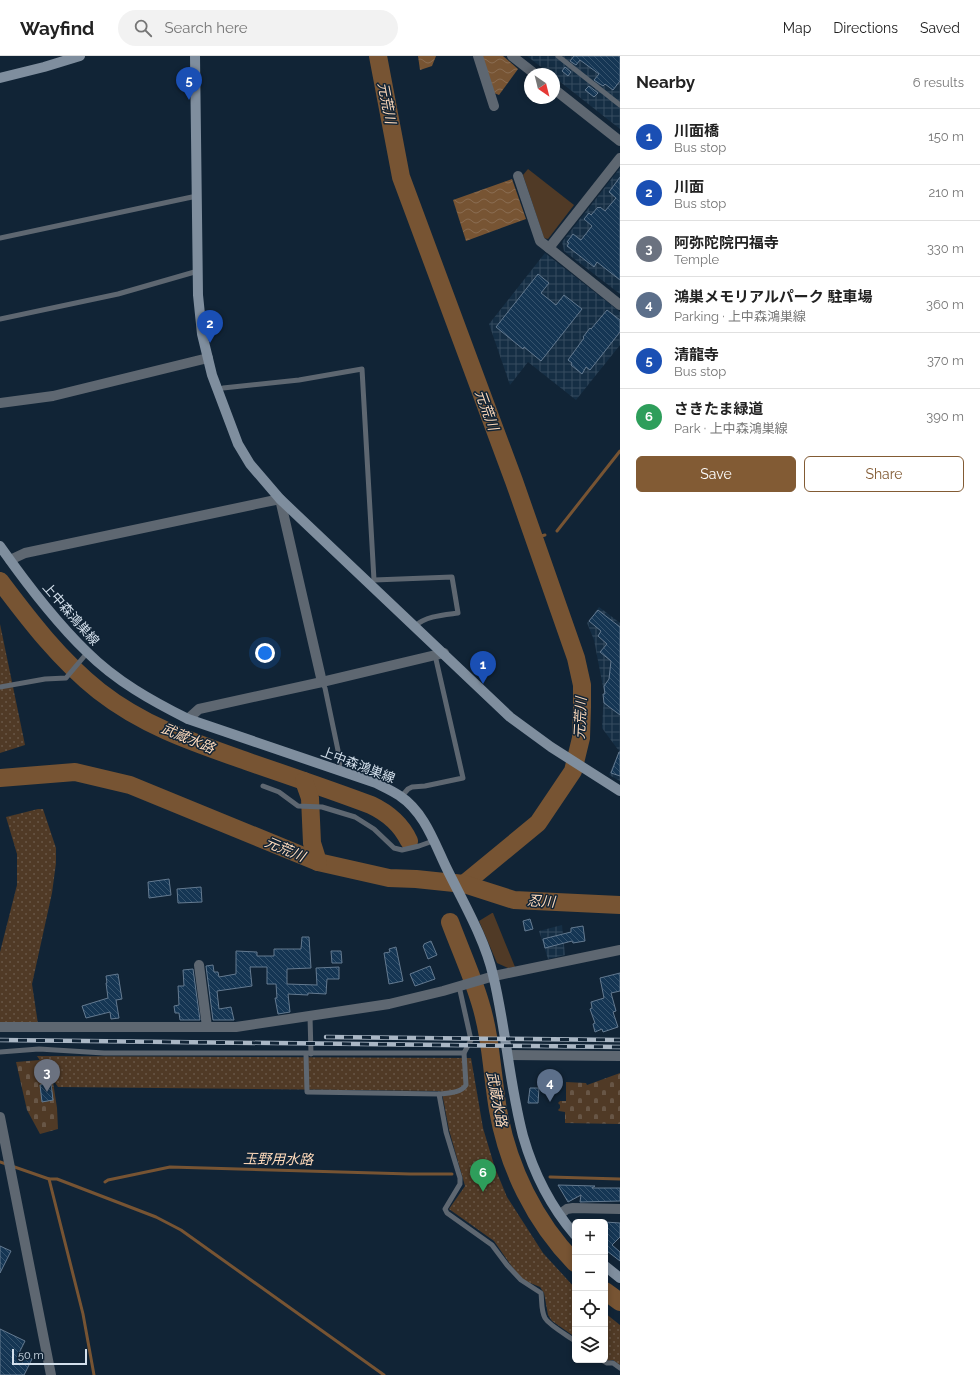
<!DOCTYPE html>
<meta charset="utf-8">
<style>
:root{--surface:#fff;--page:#f2f2f2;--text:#222;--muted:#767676;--line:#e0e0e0;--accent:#825b34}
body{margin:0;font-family:Raleway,"Noto Sans JP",sans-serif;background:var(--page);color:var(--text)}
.controls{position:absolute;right:12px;bottom:12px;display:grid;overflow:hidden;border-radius:6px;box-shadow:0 2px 6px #0003}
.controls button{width:36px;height:36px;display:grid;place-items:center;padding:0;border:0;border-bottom:1px solid var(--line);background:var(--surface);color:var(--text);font:20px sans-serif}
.compass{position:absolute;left:524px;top:12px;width:36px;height:36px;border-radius:50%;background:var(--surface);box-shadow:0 2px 6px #0003;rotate:145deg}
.scale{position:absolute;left:12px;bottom:10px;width:75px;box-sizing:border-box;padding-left:4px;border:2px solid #d4e0ec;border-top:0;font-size:11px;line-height:14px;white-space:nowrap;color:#d4e0ec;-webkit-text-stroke:3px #112436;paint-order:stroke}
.you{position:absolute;left:265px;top:597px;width:14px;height:14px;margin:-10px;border:3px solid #fff;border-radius:50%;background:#1a73e8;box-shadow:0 0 0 6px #1a73e833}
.badge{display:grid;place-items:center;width:26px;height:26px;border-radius:50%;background:var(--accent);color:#fff;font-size:13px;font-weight:700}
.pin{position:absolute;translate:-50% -33px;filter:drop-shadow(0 1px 2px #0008)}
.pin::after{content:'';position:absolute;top:21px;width:14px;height:12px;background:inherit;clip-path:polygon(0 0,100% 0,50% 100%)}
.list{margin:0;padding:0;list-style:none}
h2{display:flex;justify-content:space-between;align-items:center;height:52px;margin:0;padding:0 16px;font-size:17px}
h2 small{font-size:13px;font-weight:400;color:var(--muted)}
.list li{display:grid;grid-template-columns:26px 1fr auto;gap:12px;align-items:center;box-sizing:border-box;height:56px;padding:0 16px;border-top:1px solid var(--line)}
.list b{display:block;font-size:15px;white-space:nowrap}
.list p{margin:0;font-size:13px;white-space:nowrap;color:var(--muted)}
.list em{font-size:13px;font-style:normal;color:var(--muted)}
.actions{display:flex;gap:8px;padding:12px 16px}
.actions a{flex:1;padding:9px 0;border:1px solid var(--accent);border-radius:6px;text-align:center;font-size:14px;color:var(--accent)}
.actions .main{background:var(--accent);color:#fff}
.icon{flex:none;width:22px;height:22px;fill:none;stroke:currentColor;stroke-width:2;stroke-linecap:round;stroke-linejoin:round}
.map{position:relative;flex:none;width:620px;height:1319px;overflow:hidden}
header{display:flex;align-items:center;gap:24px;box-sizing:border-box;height:56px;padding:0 20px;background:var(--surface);border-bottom:1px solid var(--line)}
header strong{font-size:19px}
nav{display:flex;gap:22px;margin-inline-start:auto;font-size:14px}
.search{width:280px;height:36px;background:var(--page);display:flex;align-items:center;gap:10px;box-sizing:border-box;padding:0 14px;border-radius:22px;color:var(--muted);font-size:15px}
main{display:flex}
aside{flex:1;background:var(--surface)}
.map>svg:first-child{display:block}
</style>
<header>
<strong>Wayfind</strong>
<div class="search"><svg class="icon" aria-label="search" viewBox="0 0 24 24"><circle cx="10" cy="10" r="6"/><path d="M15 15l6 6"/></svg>Search here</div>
<nav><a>Map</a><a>Directions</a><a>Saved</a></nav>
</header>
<main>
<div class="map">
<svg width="620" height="1319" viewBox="0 0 620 1319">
<defs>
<pattern id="industrial-grid" width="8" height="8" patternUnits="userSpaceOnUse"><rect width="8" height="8" fill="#152e44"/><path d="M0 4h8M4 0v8" fill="none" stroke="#364c5f"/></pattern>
<pattern id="cemetery-stones" width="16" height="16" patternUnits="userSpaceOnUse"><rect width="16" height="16" fill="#503a26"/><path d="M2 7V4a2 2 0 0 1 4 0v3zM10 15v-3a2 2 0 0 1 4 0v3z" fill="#685646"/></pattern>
<pattern id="park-dots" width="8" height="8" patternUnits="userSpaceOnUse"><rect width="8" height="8" fill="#503a26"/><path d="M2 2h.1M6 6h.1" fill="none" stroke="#685646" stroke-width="1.8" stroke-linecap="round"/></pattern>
<pattern id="water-waves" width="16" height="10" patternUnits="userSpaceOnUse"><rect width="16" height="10" fill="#775433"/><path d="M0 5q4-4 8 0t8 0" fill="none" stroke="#896c51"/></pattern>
<pattern id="building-back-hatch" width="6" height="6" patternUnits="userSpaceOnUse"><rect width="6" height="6" fill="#153654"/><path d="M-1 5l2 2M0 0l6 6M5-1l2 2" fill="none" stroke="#36536d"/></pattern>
</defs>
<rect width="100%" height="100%" fill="#112436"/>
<g fill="url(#industrial-grid)">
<path d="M527 0H620V73L554 21V18H550Z"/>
<path d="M620 112V238L564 195 562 186Z"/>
<path d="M545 197 620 256V289L576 344 528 306 510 329 489 268Z"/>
<path d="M599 551 620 567V725L609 719 619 695 602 672 604 636 594 584 587 567Z"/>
<path d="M562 869 565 899 548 903 539 875Z"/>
</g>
<g fill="#503a26">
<path d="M528 113 574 149 548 183 544 182 523 119Z"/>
<path d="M492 857H493L515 911 508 912 497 907 479 865Z"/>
</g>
<g fill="url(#cemetery-stones)">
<path d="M40 1004 53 1026 57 1052 58 1073 40 1078 27 1054 16 1006Z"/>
<path d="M620 1017V1068L565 1067V1056L559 1055 558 1054 560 1052V1049L558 1047 560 1045H566V1026L586 1027 587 1029Z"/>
</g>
<g fill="url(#park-dots)">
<path d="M0 568 25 689 0 697Z"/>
<path d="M38 753H43L56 792V807L52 837 32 928 38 968 0 967V896L17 829V798L6 761Z"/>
<path d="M37 1000 471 1002 483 1072 495 1112 507 1141 543 1197 575 1232V1281L552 1265 548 1259 544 1237 540 1231 523 1224 510 1208 494 1185 449 1153 465 1130 449 1074 442 1037 440 1035 58 1031Z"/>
<path d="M605 1257 620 1269V1309L613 1304 609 1305 605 1302Z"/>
</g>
<g fill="url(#water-waves)">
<path d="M418 0H436L432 10 420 14Z"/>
<path d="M481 0H503L518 13 499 39 494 37Z"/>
<path d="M512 123 526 163 466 185 453 144Z"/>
</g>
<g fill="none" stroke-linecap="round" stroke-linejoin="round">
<g stroke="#775433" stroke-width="3">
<path d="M557 475 620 395"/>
<path d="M534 482 545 479"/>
<path d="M0 1106 49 1123H57L156 1161 181 1174 384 1319"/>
<path d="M550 1121 620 1123"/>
<path d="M49 1123 83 1258 94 1319"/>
<path d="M105 1126 108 1124 170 1111 410 1118H452"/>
</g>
<g stroke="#775433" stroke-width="18">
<path d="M378 0 401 121 514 425 576 602 582 629V651L581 682 573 715 538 767 464 828"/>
<path d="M0 525C30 565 60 604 99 635 145 671 195 687 249 706 290 720 331 734 371 749 388 757 401 768 409 785"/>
<path d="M0 722 75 716 130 729 318 806 389 822 416 823 464 828 514 844 620 849"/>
<path d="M304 725 310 742 312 787 318 806"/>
<path d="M450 866C460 893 472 919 480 946 491 981 492 1019 498 1054 508 1111 535 1166 575 1207"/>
<path d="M605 1235 620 1246"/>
</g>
</g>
<g fill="url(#building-back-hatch)" stroke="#647a90">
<path d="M574 0H620V25L613 34 605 28 603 30 594 24 599 18 580 4 576 9 570 5Z"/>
<path d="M565 11 571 16 568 20 562 15Z"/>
<path d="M589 30 598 37 594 41 585 34Z"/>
<path d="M620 121V224L597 206 594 211 567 190 569 187 567 186 573 178 581 184 592 170 584 163 589 157 591 159 598 151 599 152 600 151 605 155 616 142 609 136Z"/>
<path d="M538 218 549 227 541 237 556 249 564 239 582 253 541 305 524 291 523 293 496 271Z"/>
<path d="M607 254 620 264V276L590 314 586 311 582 318 571 309 572 307 568 304 584 282 583 281 590 272 591 273Z"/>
<path d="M598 554 620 571V659L604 647 603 638H605L604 630 609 623 611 605 600 596 607 588 598 580 601 575 589 565Z"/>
<path d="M619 696H620V720L611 717Z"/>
<path d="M169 823 171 839 149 842 148 826Z"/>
<path d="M201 831 202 846 178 847 177 833Z"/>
<path d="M530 863 533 873 525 875 523 865Z"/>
<path d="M583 870 585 885 573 887 572 885 545 892 543 883 571 876V872Z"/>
<path d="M302 881H309L311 912 287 913V928L317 929 316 912 339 911V923H327L326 938 308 937V939L288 938 290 956 278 958 275 942H277L276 928H267V911H250L252 930 217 935 219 953 231 951 234 964H213L206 910 213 909 214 916H218L219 921 236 918V895L257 896V900H274V893H301Z"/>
<path d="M431 885 437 899 428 903 423 890 424 889V888Z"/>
<path d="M396 891 403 925 389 928 384 897 390 896 389 893Z"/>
<path d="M331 895H341L342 907H332Z"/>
<path d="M430 910 435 923 415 930 410 918Z"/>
<path d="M193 913 200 964H180L179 957H175L174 950 179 949 178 930H184L183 914Z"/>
<path d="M620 917V935L611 937 616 955 613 956 618 971 603 976 602 973 595 976 593 968 595 967 590 953 592 952 591 946 604 942 600 922Z"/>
<path d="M118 918 122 943 116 944 119 962 111 963 110 956 86 962 82 950 108 942 106 927H107L106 920Z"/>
<path d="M51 1027 53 1044 42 1046 40 1029Z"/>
<path d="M530 1032H539L538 1047H528Z"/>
<path d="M558 1129 595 1130 592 1132H620V1145L580 1146 581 1139 568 1146Z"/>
<path d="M605 1166 620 1167V1181L612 1189 620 1196V1205L607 1195 605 1197Z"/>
<path d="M0 1190 11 1195 0 1217Z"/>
<path d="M0 1273 25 1285 19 1297 32 1303 24 1319H0Z"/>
</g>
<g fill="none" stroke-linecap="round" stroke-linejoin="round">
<g stroke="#5e6771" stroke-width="5">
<path d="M558 0 620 49"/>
<path d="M0 182 192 141 197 142"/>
<path d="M0 263 118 238 198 215"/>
<path d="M217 334 223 332 299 324 362 313 374 524"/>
<path d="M372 526 374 524 452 521 458 557C443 559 426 560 415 570"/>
<path d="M322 626 325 632 340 704 339 714"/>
<path d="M0 631 45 623 66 622 87 597"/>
<path d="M263 730 279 736 298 750 322 751 355 761 374 773 394 792 402 794 419 790 433 785"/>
<path d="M401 741 408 733 412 731 425 730 463 722 435 599"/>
<path d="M310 960 311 998"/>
<path d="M0 996 39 993 104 997H464"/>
<path d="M306 998 307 1036 439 1038C449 1037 461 1037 466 1029L464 997 471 984 459 930"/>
<path d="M439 1038 446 1076 460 1122V1128L445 1153 447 1157 492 1189 507 1209 521 1224 541 1237C542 1245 541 1255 545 1262 550 1270 567 1279 575 1285"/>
<path d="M602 1304 607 1307H613L620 1312"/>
</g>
<g stroke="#5e6771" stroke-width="10">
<path d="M478 0 494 50"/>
<path d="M512 0 535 18"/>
<path d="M554 33 620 85"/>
<path d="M620 102 549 192 620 249"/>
<path d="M518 120 540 185 549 192"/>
<path d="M0 347 53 340 208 302"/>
<path d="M10 504 25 497 280 443 322 626"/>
<path d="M188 663 199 653 322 626 444 597"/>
<path d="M199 909 207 971"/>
<path d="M0 971H236L389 948 443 935 494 920 620 894"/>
<path d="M508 999 620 1000"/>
<path d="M0 1061 51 1319"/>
<path d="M560 1158 567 1153 573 1152 620 1153"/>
</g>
<g stroke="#7f8e9e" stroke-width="10">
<path d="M195 0 198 239 202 278 212 319 238 388 250 408 280 443 510 661 551 691 620 735"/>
<path d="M0 22 44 11 80 0"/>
<path d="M0 490C26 527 54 564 87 596 116 625 152 645 188 663L376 727C384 731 393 735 400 740 424 756 434 786 446 811 462 844 485 883 493 919 506 972 509 1027 523 1080 533 1115 551 1151 575 1179"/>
<path d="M605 1210 620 1222"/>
</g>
<defs>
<g id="rail">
<path d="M326 981 620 984"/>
<path d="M0 984 620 991"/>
</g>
</defs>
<use href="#rail" stroke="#aab7c5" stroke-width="4.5"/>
<use href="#rail" stroke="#112436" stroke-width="3" stroke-dasharray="9" stroke-linecap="butt"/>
</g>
<g text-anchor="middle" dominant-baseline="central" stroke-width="3" stroke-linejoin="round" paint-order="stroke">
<g font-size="13" fill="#d4e0ec" stroke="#112436">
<text transform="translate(71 558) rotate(49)">上中森鴻巣線</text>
<text transform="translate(358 709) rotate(21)">上中森鴻巣線</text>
</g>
<g font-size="14" font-style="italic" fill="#fdd9ba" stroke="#112436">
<text transform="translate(387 47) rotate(79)">元荒川</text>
<text transform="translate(487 354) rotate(70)">元荒川</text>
<text transform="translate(580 662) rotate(-87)">元荒川</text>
<text transform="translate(188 682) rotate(23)">武蔵水路</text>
<text transform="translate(285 793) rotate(23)">元荒川</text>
<text transform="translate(541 845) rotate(3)">忍川</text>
<text transform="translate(497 1043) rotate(79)">武蔵水路</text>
<text transform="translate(278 1103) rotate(1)">玉野用水路</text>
</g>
</g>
</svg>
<div class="controls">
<button>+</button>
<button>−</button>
<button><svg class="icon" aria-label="locate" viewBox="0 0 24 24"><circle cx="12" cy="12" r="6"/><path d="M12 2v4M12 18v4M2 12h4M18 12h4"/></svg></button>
<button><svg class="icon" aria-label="layers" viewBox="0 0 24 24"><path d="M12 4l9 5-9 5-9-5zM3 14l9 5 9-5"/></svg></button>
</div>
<svg class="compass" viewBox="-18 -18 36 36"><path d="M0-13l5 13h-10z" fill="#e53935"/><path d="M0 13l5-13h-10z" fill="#767676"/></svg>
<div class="scale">50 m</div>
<div class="you"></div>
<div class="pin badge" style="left:483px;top:628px;background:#1a4fb4">1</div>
<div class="pin badge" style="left:210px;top:287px;background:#1a4fb4">2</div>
<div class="pin badge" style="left:47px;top:1036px;background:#6b7280">3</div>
<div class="pin badge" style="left:550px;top:1046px;background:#5c6f8a">4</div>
<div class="pin badge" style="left:189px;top:44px;background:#1a4fb4">5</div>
<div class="pin badge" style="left:483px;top:1136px;background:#2e9e5b">6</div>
</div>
<aside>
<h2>Nearby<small>6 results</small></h2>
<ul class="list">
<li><span class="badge" style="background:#1a4fb4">1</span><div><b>川面橋</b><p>Bus stop</p></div><em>150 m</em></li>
<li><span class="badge" style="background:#1a4fb4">2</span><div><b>川面</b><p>Bus stop</p></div><em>210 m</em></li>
<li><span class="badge" style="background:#6b7280">3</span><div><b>阿弥陀院円福寺</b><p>Temple</p></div><em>330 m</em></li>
<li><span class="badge" style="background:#5c6f8a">4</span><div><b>鴻巣メモリアルパーク 駐車場</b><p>Parking · 上中森鴻巣線</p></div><em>360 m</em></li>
<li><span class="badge" style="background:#1a4fb4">5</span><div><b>清龍寺</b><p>Bus stop</p></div><em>370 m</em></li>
<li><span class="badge" style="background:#2e9e5b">6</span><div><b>さきたま緑道</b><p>Park · 上中森鴻巣線</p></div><em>390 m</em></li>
</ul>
<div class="actions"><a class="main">Save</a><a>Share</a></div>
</aside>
</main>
